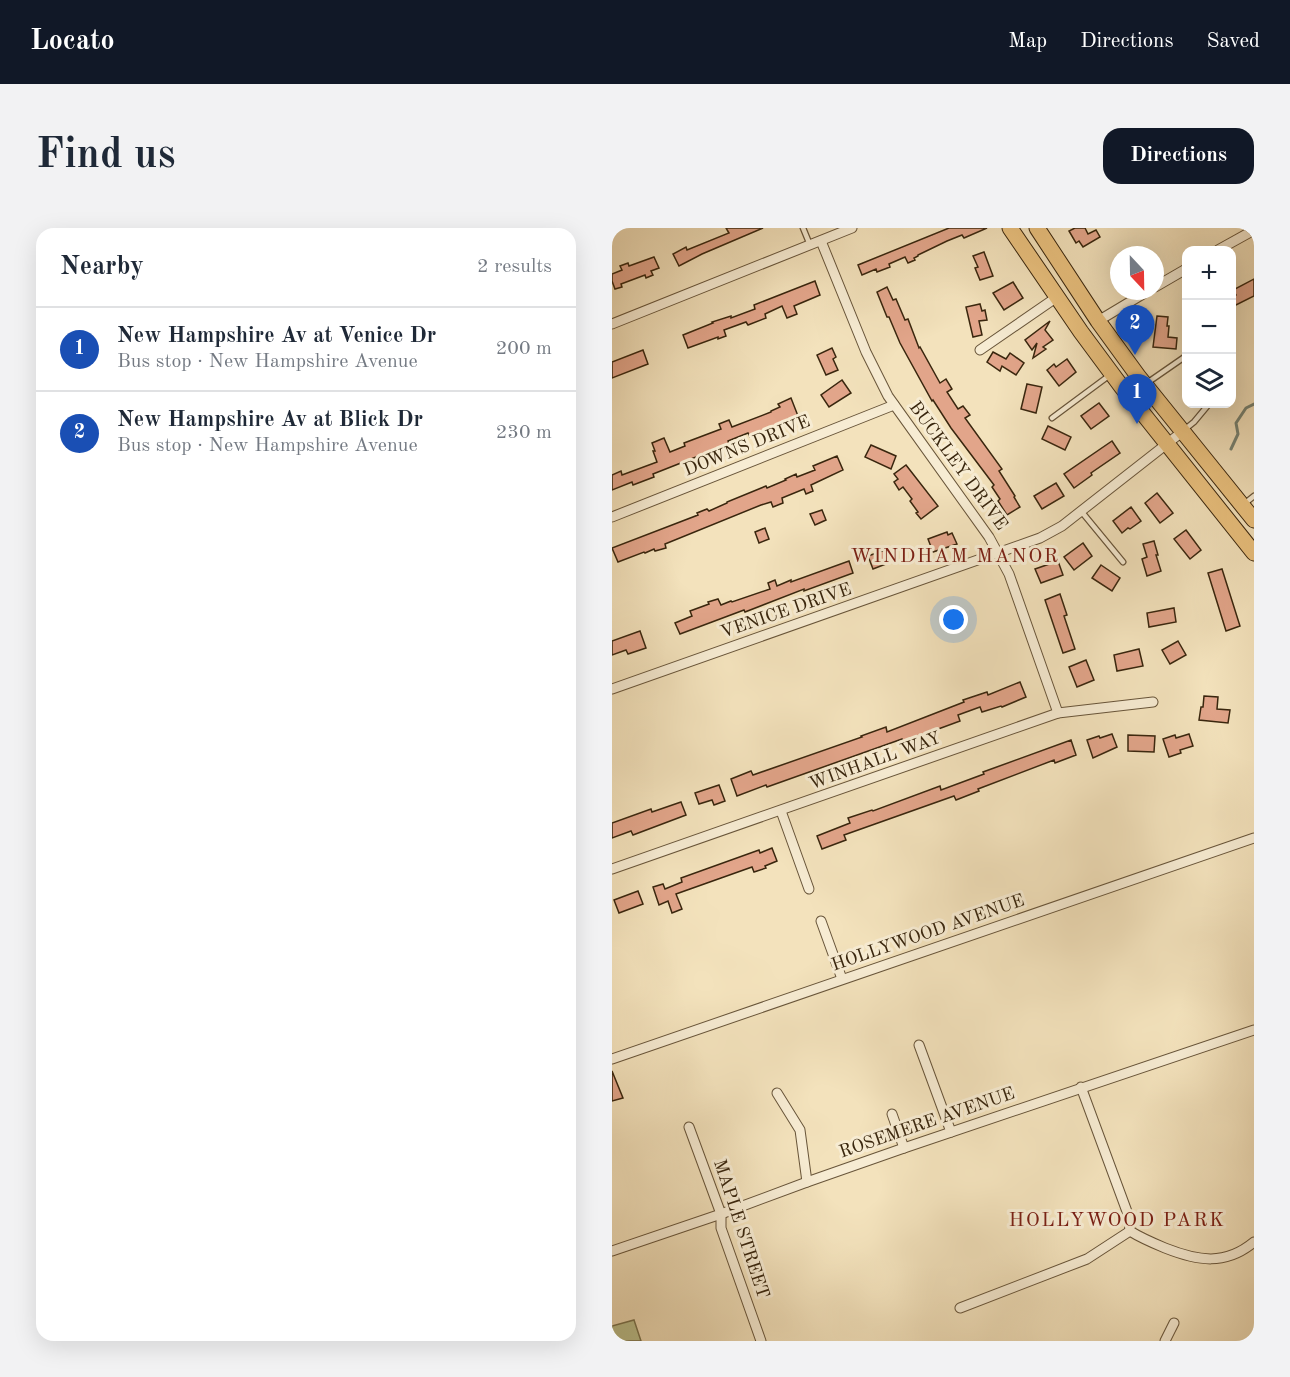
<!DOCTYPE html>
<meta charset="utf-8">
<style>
:root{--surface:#fff;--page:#f2f2f3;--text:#1f2937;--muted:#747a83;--line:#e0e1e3;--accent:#111827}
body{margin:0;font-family:"Old Standard TT",serif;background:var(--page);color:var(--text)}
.controls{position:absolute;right:18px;top:18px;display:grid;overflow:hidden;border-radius:12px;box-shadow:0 6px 24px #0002}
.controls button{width:54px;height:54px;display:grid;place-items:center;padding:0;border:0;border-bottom:2px solid var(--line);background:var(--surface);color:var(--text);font:30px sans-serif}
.compass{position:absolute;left:498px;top:18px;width:54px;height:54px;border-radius:50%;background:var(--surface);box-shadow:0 6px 24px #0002;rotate:158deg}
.you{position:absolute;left:342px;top:392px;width:21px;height:21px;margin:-15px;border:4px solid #fff;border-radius:50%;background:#1a73e8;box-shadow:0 0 0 9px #1a73e833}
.badge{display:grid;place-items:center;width:39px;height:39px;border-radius:50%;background:var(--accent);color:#fff;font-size:20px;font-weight:700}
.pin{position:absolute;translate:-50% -50px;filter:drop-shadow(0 2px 3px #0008)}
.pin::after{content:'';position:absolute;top:32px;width:21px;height:18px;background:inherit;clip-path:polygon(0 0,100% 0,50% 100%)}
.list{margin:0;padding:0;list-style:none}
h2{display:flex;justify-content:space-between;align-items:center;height:78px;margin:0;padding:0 24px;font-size:26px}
h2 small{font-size:20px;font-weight:400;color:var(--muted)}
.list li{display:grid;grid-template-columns:39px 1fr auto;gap:18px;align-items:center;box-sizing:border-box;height:84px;padding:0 24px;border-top:2px solid var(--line)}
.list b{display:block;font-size:22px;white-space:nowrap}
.list p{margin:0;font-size:20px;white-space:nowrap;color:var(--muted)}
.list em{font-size:20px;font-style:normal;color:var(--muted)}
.icon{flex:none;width:33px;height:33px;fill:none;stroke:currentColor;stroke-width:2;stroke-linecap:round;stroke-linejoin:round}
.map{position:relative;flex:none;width:642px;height:1113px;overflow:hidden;border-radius:18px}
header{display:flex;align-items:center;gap:36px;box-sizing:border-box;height:84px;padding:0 30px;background:var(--accent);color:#fff}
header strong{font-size:28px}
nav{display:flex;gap:33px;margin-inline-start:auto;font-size:21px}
.intro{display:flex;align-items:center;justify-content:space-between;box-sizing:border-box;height:144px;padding:0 36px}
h1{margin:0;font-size:42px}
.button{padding:15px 27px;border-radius:18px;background:var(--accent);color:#fff;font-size:21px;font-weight:700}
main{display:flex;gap:36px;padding:0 36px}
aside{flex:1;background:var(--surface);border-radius:18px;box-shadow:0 6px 24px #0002}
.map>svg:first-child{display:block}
</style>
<header>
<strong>Locato</strong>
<nav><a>Map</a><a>Directions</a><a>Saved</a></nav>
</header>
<div class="intro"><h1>Find us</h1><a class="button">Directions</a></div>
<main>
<aside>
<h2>Nearby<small>2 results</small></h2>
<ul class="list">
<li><span class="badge" style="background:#1a4fb4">1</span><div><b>New Hampshire Av at Venice Dr</b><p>Bus stop · New Hampshire Avenue</p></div><em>200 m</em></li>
<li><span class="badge" style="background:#1a4fb4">2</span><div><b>New Hampshire Av at Blick Dr</b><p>Bus stop · New Hampshire Avenue</p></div><em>230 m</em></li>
</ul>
</aside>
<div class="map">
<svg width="642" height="1113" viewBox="0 0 642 1113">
<rect width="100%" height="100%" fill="#f3e2bc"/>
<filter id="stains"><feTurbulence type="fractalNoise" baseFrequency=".00333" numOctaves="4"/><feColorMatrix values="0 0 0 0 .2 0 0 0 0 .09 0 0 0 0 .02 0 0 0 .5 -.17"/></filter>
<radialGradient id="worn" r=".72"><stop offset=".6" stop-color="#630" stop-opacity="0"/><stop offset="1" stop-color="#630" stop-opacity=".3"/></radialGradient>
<path fill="#bcc390" stroke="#7a744f" stroke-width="1.5" d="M22 1092 29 1113H0V1098Z"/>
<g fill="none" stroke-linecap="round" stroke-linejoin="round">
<path stroke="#748172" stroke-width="3" d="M619 221 626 206 624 195 634 180 642 176"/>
</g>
<g fill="#e2a58a" stroke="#39260e" stroke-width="1.5">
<path d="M114 0H151L90 26 67 38 61 26 74 19 75 22 117 5Z"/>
<path d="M337 0H375L352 10 350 7 335 13 306 27V28L302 30 303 32 296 35 293 29 277 36 278 39 265 44 264 41 250 47 246 37Z"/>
<path d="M463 0H473L476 6 484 2 488 9 471 19 467 13 464 15 457 3Z"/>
<path d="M372 24 381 48 368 52 363 40 366 39 361 28Z"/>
<path d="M42 29 47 40 39 43 41 47 34 50 33 47 9 56 10 59 3 61 0 53V46L10 42 8 38 16 35 17 38Z"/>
<path d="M642 51V68L624 77 620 69 624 67 621 62Z"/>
<path d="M203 53 208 67 182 78 185 86 175 90 170 78 153 86 154 90 136 97 134 94 112 102 114 108 106 111V109L76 120 71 107 101 95 100 94 119 88V90L143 81 142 77Z"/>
<path d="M401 54 411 70 392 82 381 65Z"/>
<path d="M275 59 281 72 284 71 293 92 296 91 307 120 308 119 328 155 334 151 340 161 335 164 346 181 351 178 358 187 353 190 390 241 387 243 403 268 402 269 408 279 395 287 386 273 388 271 380 259 382 257 339 200 321 172 320 173 288 115 277 89H275L265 64Z"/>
<path d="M368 76 370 83 373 82 375 92 367 93 370 107 361 109 354 79Z"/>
<path d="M545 88 556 89 555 98H557L556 109 565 110 564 121 541 119Z"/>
<path d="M438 93 433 102 441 112 431 119 434 121 421 130 425 115 420 122 413 112Z"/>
<path d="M220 120 224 129 221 131 226 142 214 147 205 127Z"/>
<path d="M31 122 36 136 0 150V134Z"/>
<path d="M381 124 394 131 398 125 412 135 404 147 390 138 388 143 375 134Z"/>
<path d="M455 131 464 144 447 158 435 142 442 136 444 139Z"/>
<path d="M230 152 239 165 217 179 209 167Z"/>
<path d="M415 156 430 159 424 185 409 181Z"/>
<path d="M179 170 186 188 174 192 175 195 138 209 136 205 116 213 117 216 41 246 42 249 21 257 20 254 0 262V247L9 243 10 247 45 234 41 223H43L40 215 52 210 58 224 73 218 72 215 109 201 107 196 117 192 120 199 159 184V183L168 179 166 176Z"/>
<path d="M487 175 497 188 479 201 469 188Z"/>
<path d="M436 198 459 209 453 222 430 211Z"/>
<path d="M500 213 508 225 479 245 480 247 462 260 452 246Z"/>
<path d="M259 217 284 228 279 241 253 229Z"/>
<path d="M225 228 231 242 199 257 201 263 194 266 192 261 170 270 171 275 161 279 159 274 149 277 53 316 54 320 43 323 42 321 33 325 32 324 6 334 0 320 86 287 85 285 95 281 97 283 115 275V274L154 258 155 260 174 252 173 251 184 246 185 249 203 242 201 238Z"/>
<path d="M294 237 326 278 309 291 304 285 306 284 298 273 300 271 291 259 287 262 282 254 286 251 282 246Z"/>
<path d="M444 255 452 268 430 281 422 268Z"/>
<path d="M545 265 561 285 548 295 533 275Z"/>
<path d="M519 279 529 293 518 301 516 300 510 305 501 293Z"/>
<path d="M210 282 214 292 203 297 198 286Z"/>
<path d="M153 300 157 311 147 315 143 304Z"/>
<path d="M574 302 589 322 578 331 562 311Z"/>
<path d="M335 304 336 307 340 305 345 316 321 324 316 311Z"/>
<path d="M542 313 546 327H544L549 343 535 348 530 331 535 329 531 316Z"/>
<path d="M471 315 480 328 462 342 452 329Z"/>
<path d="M279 320 284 332 261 341 256 328Z"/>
<path d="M237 333 241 345 192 363V361L133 384 132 382 68 406 63 395 80 388 78 383 97 376 96 374 106 371 109 377 119 373 120 374 158 361 156 355 163 352 165 358 179 352V354Z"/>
<path d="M446 333 451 347 429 355 423 341Z"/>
<path d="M489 337 508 350 500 363 480 350Z"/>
<path d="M610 341 628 398 614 403 596 345Z"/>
<path d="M448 366 455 387 452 388 463 421 451 425 433 372Z"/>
<path d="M562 380 564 394 537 399 535 385Z"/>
<path d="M28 403 34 420 16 426 14 422 0 427V413Z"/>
<path d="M566 413 574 427 558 436 550 422Z"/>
<path d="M527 421 531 438 505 443 502 427Z"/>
<path d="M474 432 482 452 465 459 457 439Z"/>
<path d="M408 454 414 469 390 479 389 478 370 484 368 479 346 487 348 493 291 514 290 511 155 559 154 557 125 568 119 551 139 543 141 547 250 509 249 508 274 499 275 504 352 474 351 472 375 464 376 467Z"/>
<path d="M592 468 606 469 605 481 618 482 616 495 587 492 589 479H591Z"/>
<path d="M500 506 505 519 481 530 475 512 487 508 488 510Z"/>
<path d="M577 506 581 518 568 522 569 525 557 529 551 511 563 507 564 510Z"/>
<path d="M516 507 543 508 542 524 516 523Z"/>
<path d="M459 512 464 527 443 535 442 532 366 561 367 563 344 572 342 568 232 607 234 612 210 621 205 608 238 595 236 590 260 582 261 583 328 558 329 562 372 546 371 544Z"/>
<path d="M107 557 113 573 102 577 100 572 87 576 83 565Z"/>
<path d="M69 574 74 587 21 607 19 603 0 610V595L39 581 40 584Z"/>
<path d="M160 620 165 633 153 638 154 640 142 644 140 639 64 666 70 681 60 685 56 673 47 677 41 659 51 656 53 661 70 654 69 650 147 622 148 625Z"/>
<path d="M26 663 31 676 7 685 2 672Z"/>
<path d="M0 843 11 870 0 873Z"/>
</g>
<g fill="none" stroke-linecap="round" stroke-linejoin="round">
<defs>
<g id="service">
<path d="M191 0 198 17"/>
<path d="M535 155 574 128"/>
<path d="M440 190 498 147"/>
<path d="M572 202 582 194 597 176"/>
<path d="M632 276 642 268"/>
<path d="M469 283 511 334"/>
</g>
<g id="minor">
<path d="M209 13 254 124 276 168 377 309 397 346 446 485"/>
<path d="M606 22 642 2"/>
<path d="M543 59 574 41"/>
<path d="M486 93 536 63"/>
<path d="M0 96 240 0"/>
<path d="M368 122 445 69"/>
<path d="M0 289 282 177"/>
<path d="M0 461 428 310 450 298 570 204"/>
<path d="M169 583 197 661"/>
<path d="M0 641 446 485 541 474"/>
<path d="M209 693 230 751"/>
<path d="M307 817 339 904"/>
<path d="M0 831 642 610"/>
<path d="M469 859 517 989 518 1003"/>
<path d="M165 865 188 902 195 954"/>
<path d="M280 886 292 920"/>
<path d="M77 899 109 986V1000L149 1113"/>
<path d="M518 1003C529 1010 541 1015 553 1020 586 1033 613 1038 642 1014"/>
<path d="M0 1023 109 986 195 954 292 920 642 802"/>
<path d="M348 1080 475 1031 518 1003"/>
<path d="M553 1113 562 1095"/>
</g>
<g id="primary">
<path d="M398 0 469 104 509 158 642 325"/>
<path d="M425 0 486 93 526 148 642 292"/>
</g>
</defs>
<use href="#service" stroke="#68553a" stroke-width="7"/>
<use href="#minor" stroke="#68553a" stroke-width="11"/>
<use href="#primary" stroke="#39260e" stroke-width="17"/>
<use href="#service" stroke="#f7ecd3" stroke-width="4.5"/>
<use href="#minor" stroke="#f7ecd3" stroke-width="9"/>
<use href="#primary" stroke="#eac17e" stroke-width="15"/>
</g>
<g text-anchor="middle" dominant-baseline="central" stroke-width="6" stroke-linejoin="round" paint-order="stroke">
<g font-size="18" fill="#39260e" stroke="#f7ecd3">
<text transform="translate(135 218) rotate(-22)">DOWNS DRIVE</text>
<text transform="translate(346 238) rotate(54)">BUCKLEY DRIVE</text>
<text transform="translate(174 383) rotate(-19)">VENICE DRIVE</text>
<text transform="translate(263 533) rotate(-20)">WINHALL WAY</text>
<text transform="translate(316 705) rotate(-19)">HOLLYWOOD AVENUE</text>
<text transform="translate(315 895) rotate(-19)">ROSEMERE AVENUE</text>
<text transform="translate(129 1001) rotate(72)">MAPLE STREET</text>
</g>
<g font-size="20" letter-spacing="1.5" fill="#7a1f14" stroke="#f7ecd3">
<text x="343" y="329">WINDHAM MANOR</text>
<text x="505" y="993">HOLLYWOOD PARK</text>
</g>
</g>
<rect width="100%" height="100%" filter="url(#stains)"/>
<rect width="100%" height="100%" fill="url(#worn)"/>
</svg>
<div class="controls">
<button>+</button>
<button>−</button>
<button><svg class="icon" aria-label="layers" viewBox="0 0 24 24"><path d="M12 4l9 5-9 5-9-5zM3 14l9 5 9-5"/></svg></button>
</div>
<svg class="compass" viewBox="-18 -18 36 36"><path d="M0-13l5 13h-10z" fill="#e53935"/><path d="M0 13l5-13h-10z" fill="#747a83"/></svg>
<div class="you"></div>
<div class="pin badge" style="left:525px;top:196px;background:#1a4fb4">1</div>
<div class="pin badge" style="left:523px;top:127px;background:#1a4fb4">2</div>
</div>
</main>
